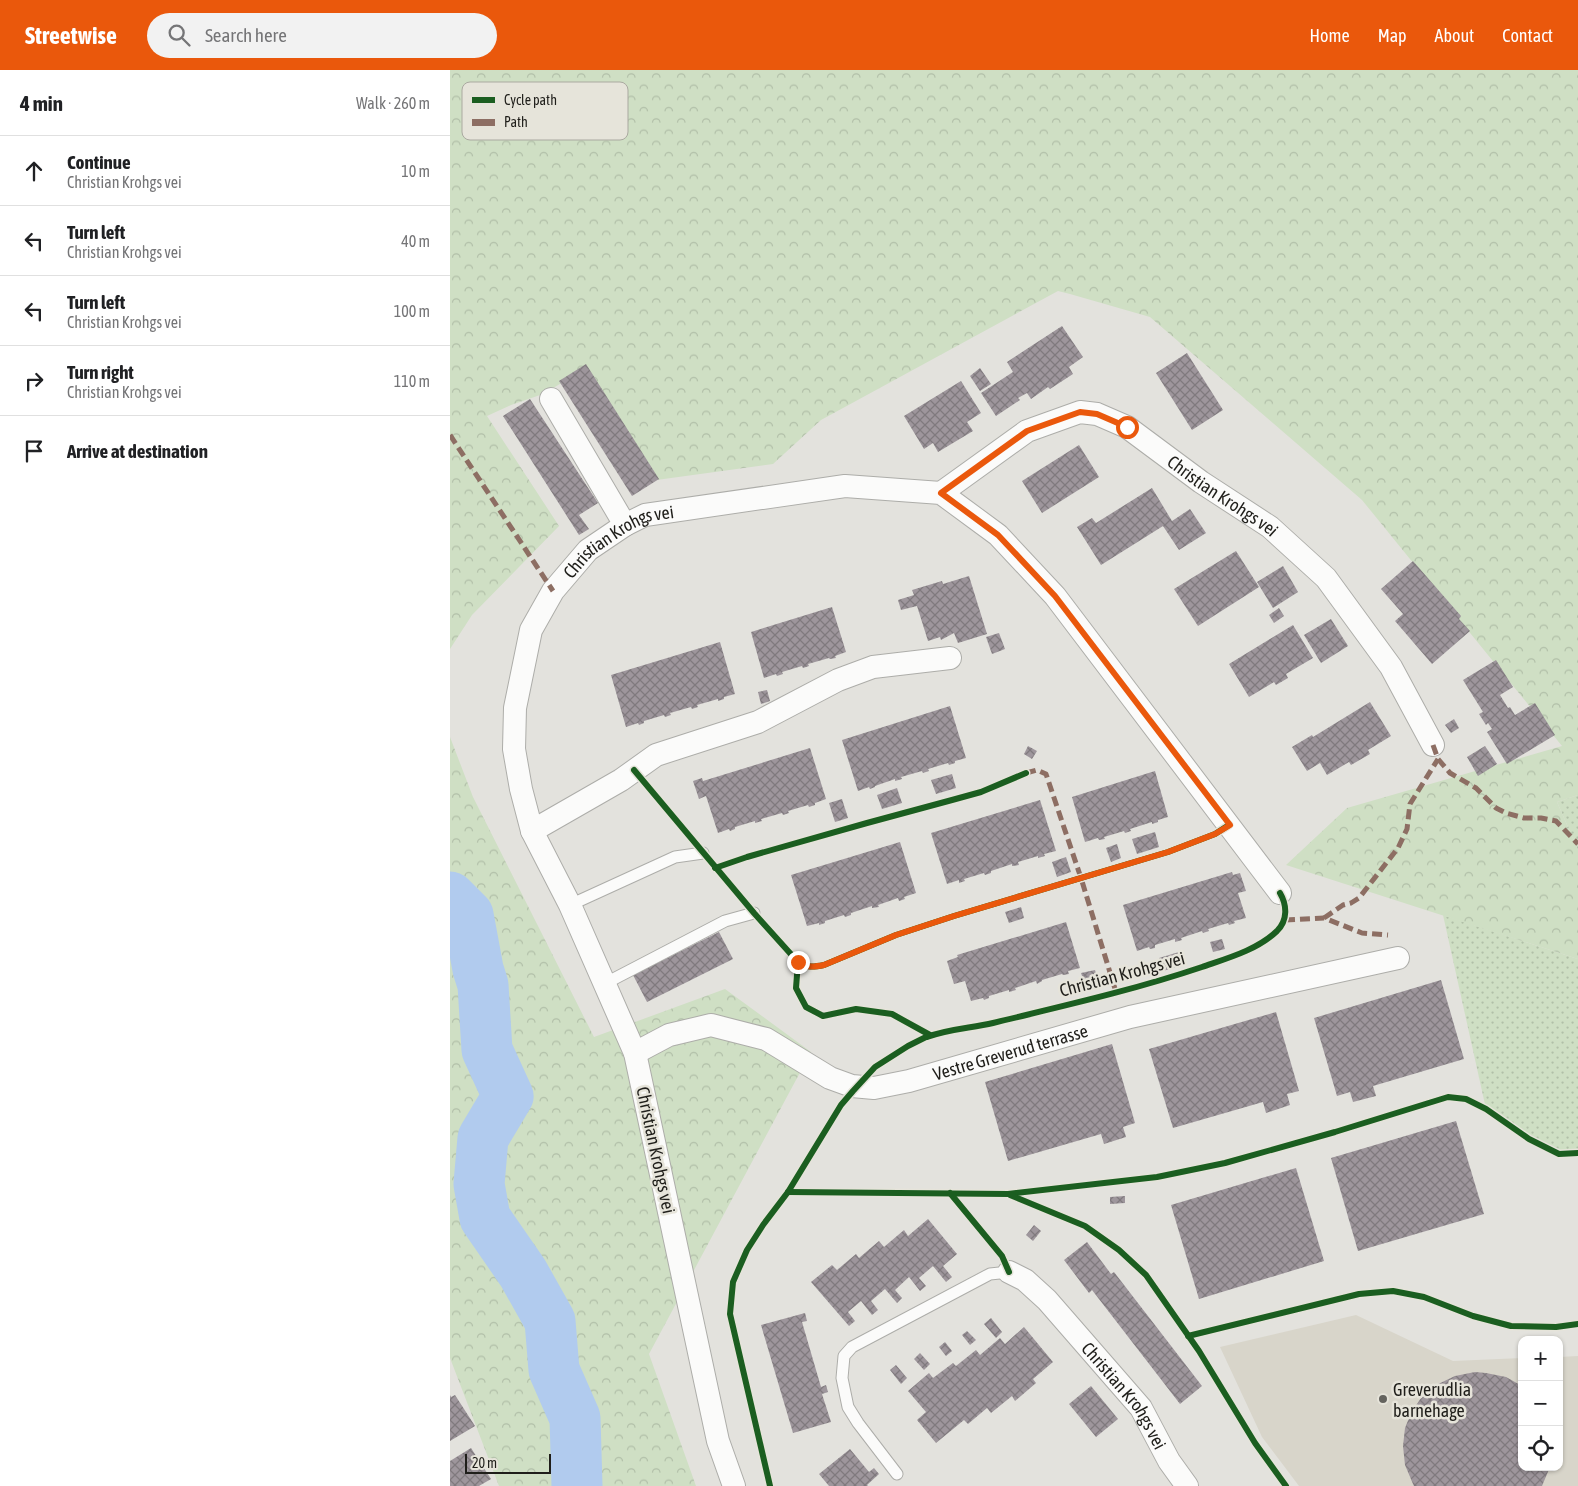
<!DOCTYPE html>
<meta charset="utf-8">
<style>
:root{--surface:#fff;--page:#f2f2f2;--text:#202124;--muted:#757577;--line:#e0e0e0;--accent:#ea580c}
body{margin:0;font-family:"Asap Condensed",sans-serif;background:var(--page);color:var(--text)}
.controls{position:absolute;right:15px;bottom:15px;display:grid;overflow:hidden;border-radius:10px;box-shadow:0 1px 4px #0004}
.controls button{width:45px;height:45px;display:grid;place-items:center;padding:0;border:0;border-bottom:1px solid var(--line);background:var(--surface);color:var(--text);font:25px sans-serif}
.scale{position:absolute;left:15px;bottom:12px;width:86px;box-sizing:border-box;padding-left:5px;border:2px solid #1f1e1a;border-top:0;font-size:14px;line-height:18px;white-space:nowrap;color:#1f1e1a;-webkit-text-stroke:4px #e6e4da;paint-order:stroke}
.stop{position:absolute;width:15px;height:15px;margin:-11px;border:4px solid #ea580c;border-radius:50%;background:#fff}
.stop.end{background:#ea580c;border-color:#fff;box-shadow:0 1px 5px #0008}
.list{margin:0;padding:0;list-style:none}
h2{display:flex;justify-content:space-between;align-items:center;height:65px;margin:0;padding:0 20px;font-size:21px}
h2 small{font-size:16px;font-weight:400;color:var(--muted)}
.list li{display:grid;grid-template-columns:32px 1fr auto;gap:15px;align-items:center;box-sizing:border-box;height:70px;padding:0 20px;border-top:1px solid var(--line)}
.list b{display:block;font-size:19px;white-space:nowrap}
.list p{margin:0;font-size:16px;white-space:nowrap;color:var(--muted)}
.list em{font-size:16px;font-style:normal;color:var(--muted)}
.icon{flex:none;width:28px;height:28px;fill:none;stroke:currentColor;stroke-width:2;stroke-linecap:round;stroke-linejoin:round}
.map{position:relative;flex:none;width:1128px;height:1416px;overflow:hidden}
header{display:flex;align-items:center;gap:30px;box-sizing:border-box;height:70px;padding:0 25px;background:var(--accent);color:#fff}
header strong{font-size:24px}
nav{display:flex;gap:28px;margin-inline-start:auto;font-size:18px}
.search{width:350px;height:45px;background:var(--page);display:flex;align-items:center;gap:12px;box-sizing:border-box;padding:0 18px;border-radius:28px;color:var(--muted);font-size:19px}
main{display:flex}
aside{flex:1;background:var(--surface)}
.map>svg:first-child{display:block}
</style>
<header>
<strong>Streetwise</strong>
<div class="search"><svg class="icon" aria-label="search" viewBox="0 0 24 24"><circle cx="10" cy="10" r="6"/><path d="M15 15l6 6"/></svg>Search here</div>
<nav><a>Home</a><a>Map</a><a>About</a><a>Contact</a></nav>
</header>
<main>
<aside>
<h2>4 min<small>Walk · 260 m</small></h2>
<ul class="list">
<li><svg class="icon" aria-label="ahead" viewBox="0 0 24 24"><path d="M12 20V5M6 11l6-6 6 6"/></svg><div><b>Continue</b><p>Christian Krohgs vei</p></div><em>10 m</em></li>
<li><svg class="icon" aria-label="left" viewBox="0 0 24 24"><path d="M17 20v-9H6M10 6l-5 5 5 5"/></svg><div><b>Turn left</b><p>Christian Krohgs vei</p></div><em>40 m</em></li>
<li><svg class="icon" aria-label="left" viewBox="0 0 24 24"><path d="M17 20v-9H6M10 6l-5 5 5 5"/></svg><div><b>Turn left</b><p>Christian Krohgs vei</p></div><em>100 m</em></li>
<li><svg class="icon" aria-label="right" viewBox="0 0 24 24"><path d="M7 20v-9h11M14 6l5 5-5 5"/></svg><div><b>Turn right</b><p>Christian Krohgs vei</p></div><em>110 m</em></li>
<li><svg class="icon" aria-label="arrive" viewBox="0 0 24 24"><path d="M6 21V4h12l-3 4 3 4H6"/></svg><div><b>Arrive at destination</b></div></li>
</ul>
</aside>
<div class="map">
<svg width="1128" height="1416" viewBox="0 0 1128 1416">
<defs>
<pattern id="grass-dots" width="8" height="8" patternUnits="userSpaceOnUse" patternTransform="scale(1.25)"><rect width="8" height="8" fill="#cfdfc4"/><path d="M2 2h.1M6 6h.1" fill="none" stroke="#b1bfa8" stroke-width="1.8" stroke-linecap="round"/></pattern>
<pattern id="forest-crowns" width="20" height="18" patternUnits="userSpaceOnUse" patternTransform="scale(1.25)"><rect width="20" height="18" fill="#cfdfc4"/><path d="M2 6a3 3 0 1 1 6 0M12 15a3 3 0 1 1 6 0" fill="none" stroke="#b1bfa8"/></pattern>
<pattern id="building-cross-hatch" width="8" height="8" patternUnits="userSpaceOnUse" patternTransform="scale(1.25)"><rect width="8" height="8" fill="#9e969c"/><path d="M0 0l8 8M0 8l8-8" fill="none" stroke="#807a7e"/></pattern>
</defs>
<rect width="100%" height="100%" fill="#e3e2dd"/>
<path fill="#d8d5ca" d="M906 1245 1003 1291 1072 1288V1397H1109V1287L1128 1286V1416H849L812 1367 770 1277Z"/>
<g fill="url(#grass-dots)">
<path d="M1128 725V780L1107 732Z"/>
<path d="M993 845 1128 889V1083L1109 1084 1036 1039Z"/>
</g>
<g fill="url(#forest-crowns)">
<path d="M0 0H1128V725L1107 732 1128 780V889L836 795 897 738 1112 676 912 430 700 247 620 224 608 221 371 350 323 394 192 412 120 308 93 324 61 335 37 346 109 456 22 545 0 579Z"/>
<path d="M0 667 23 727 144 967 275 919 361 982 199 1284 246 1416H49L0 1288Z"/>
</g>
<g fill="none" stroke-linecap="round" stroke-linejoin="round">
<path stroke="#b1cbee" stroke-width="51" d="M0 827 18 845 28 899 33 915 37 980 58 1026 33 1068 29 1114 35 1148 73 1203 100 1251 104 1300 125 1348 127 1416"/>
</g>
<g fill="url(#building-cross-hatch)">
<path d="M612 256 633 287 619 297 623 304 600 319 598 317 581 329 577 323 568 328 570 330 546 346 531 323 563 302 557 292Z"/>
<path d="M737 283 773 340 742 360 706 303Z"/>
<path d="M136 294 209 409 182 426 109 311Z"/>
<path d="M530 298 541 314 530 321 520 306Z"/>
<path d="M511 311 531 343 517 352 523 361 488 382 483 373 474 379 454 346Z"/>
<path d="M80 329 148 433 129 445 139 459 129 465 53 346Z"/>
<path d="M629 375 649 407 592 443 572 411Z"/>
<path d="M702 418 722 451 740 439 756 463 729 480 713 456 651 495 627 457 642 448 646 453Z"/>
<path d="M786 481 809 517 748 556 724 519Z"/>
<path d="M963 491 1011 546 1009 549 1020 561 982 594 945 551 953 544 931 519Z"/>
<path d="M833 496 848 522 823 538 807 512Z"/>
<path d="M519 506 537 564 508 573 504 563 491 570 490 567 478 571 467 536 451 540 448 530 464 525 462 520 492 511 493 514Z"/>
<path d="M382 537 396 582 385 586 386 588 380 589 379 588 358 594 359 596 353 598 352 596 332 602 333 604 327 606 326 604 314 608 301 562Z"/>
<path d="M829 538 834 546 824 553 819 545Z"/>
<path d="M881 549 898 576 871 593 854 565Z"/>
<path d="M843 555 863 588 836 604 838 608 826 615 824 612 799 627 779 594Z"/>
<path d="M549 563 555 579 542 584 536 567Z"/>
<path d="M270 572 285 624 274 627V629L268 631V629L247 635 248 637 242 639 241 637 220 643 221 645 215 647 214 645 194 651V653L189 655 188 653 176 657 161 605Z"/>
<path d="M1046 590 1063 617 1050 625 1058 638 1060 637 1065 645 1085 633 1105 665 1057 694 1037 662 1042 659 1038 653 1036 655 1029 644 1033 642 1013 610Z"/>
<path d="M317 620 320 631 311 634 308 622Z"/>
<path d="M920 632 941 666 918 680 920 684 901 695 899 692 877 705 870 693 857 701 842 677 862 665 863 667Z"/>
<path d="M500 636 516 688 505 691V693L499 695 498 693 478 699 479 701 473 703 472 701 451 707 452 709 445 711V709L425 716V717L420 719 419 717 408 721 392 670Z"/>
<path d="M1004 649 1009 658 1001 663 995 655Z"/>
<path d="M578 676 587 681 582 689 574 684Z"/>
<path d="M1035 676 1047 694 1028 706 1017 687Z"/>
<path d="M360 678 376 729 365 733V735L359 737 358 735 338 741 339 743 333 745 332 743 311 749 312 751 305 753V751L285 757V759L280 761 279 759 268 763 256 726 249 729 243 711 252 708 253 711Z"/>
<path d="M705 701 718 747 708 750V752L702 754V752L680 759 681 761 675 763 674 761 654 767 655 769 649 770 648 768 635 772 622 727Z"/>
<path d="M502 704 506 718 486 724 481 710Z"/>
<path d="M447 718 452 733 432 739 427 725Z"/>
<path d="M392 729 398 748 385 752 379 733Z"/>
<path d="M590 730 606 781 594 784 595 786 588 788V786L568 792 569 795 562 796V794L541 801V803L535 805 534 803 514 809 515 811 509 813V810L497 814 481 763Z"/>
<path d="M705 762 709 777 687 784 682 769Z"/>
<path d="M450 772 466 823 454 827 455 829 449 831 448 828 428 835 429 837 422 838V836L401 843V845L395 847 394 845 375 851V853L369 855V853L357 856 341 805Z"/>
<path d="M667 774 671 788 661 792 656 778Z"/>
<path d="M616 787 621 802 607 807 602 792Z"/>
<path d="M782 802 783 805 790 803 796 821 788 823 796 848 784 851 785 853 779 855 778 853 758 859 759 861 753 863 752 861 731 868 732 870 725 872V869L705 875V878L700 879 699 877 687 881 673 835Z"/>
<path d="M571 837 574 848 559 853 555 842Z"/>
<path d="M616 852 630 898 618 901 619 904 613 905 612 904 592 910V911L587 914 586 911 565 918 566 920 559 922V920L539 926V928L534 930 533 928 521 931 515 911 504 914 497 891 508 887 507 885Z"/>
<path d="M269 862 283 889 197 932 183 905Z"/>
<path d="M772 869 775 879 763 882 760 872Z"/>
<path d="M729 882 733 895 713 901 709 888Z"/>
<path d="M645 900 649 914 636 918 631 903Z"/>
<path d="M991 910 1014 989 923 1016 926 1026 903 1032 900 1022 887 1026 864 948Z"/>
<path d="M826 942 849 1021 837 1024 840 1035 816 1043 813 1032 723 1058 699 979Z"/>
<path d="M662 974 685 1053 673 1057 676 1067 654 1074 651 1064 558 1091 535 1012Z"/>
<path d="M1006 1051 1034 1144 908 1181 881 1088Z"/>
<path d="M846 1098 874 1191 749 1229 721 1135Z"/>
<path d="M675 1126V1133L660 1134V1127Z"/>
<path d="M478 1149 507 1184 493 1196 502 1207 496 1212 483 1196 469 1208 476 1216 470 1221 459 1207 445 1220 452 1228 447 1233 435 1219 421 1231 428 1240 422 1245 411 1231 398 1242 405 1251 399 1256 361 1212 382 1195 387 1200 406 1184 409 1188 429 1171 434 1177 454 1160 458 1166Z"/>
<path d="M584 1155 591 1161 583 1171 576 1165Z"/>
<path d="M637 1172 661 1204 664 1202 752 1316 730 1334 642 1220 639 1223 614 1190Z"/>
<path d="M355 1243 357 1251 352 1252 371 1317 376 1315 378 1322 372 1324 381 1352 343 1363 311 1255Z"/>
<path d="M541 1248 552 1262 546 1268 534 1254Z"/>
<path d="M574 1257 603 1292 583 1309 586 1313 565 1331 562 1326 541 1343 537 1338 518 1354 514 1350 486 1373 467 1350 476 1342 458 1321 479 1303 483 1308 503 1293 506 1296 526 1280 530 1285 550 1268 555 1274Z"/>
<path d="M517 1261 526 1270 520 1275 512 1265Z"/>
<path d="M495 1272 502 1281 496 1286 489 1277Z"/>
<path d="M470 1283 480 1294 474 1300 464 1289Z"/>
<path d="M446 1295 457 1308 451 1314 440 1300Z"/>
<path d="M1025 1302 1036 1303 1056 1307 1072 1316V1397H1100L1092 1416H964L963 1414 955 1395 953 1376 955 1358 961 1343 971 1328 986 1315 1005 1306Z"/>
<path d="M641 1316 668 1349 646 1367 619 1334Z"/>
<path d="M0 1325 1 1327 5 1325 25 1356 0 1371Z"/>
<path d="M21 1378 41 1409 29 1416H0V1391Z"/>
<path d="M400 1379 419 1402 424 1398 429 1404 417 1415 418 1416H379L369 1404Z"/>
</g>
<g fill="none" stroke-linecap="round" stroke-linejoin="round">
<defs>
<g id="service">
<path d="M120 835 225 787 253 783"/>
<path d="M154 914 275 851 304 843"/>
<path d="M447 1404 408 1353 398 1337 392 1308 394 1286 402 1277 540 1204 559 1202"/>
</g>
<g id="minor">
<path d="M101 329 175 455"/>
<path id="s1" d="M491 423 577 361 630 342 647 344 677 357 751 412 820 457 876 508 941 597 983 675"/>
<path d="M82 761 171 710 206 685 308 652 388 610 423 597 500 588"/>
<path id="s2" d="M185 983 219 965 261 955 316 969 380 1008 402 1016 424 1018 459 1011 680 947 948 888"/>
<path id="s3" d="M559 1202 575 1210 597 1230 691 1338 719 1391 737 1416"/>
<path id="s4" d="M284 1416 268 1371 185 983 120 835 82 761 71 719 64 679 65 638 81 560 103 521 138 480 175 455 195 445 395 416 491 423 548 465 605 526 830 823"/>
</g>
</defs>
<use href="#service" stroke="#adada9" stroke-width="13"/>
<use href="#minor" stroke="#adada9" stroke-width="24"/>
<use href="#service" stroke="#fbfbfa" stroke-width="11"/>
<use href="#minor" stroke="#fbfbfa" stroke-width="22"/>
<g stroke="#8d6e63" stroke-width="5" stroke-dasharray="10 5" stroke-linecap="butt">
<path d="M0 365 103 521"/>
<path d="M983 675 988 689 1000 703 1026 718 1046 738 1056 743 1074 748H1091L1106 751 1128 774"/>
<path d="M576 703 587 700 596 704 631 808 666 922"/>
<path d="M874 848 893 835 901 833 909 828 948 778 957 759 960 734 988 689"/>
<path d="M835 850 874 848 912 863 938 865"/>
</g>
<defs>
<g id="cycleway">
<path d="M184 700 304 843 348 892 346 918 356 937 373 946 406 939 442 944 480 965 458 976 425 997 403 1021 391 1035 338 1122 313 1155 297 1180 283 1212 280 1244 320 1416"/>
<path d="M265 798 297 787 417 753 502 730 531 722 576 703"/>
<path d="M348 892C356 898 364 897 374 895L446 865 504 846 718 782 765 764 779 755"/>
<path d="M477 967C498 959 522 958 543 953 613 936 684 920 752 897 778 888 807 880 827 861 838 850 837 835 830 823"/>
<path d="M338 1122 558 1124 707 1107 775 1093 885 1062 998 1027 1016 1029 1036 1039 1079 1069 1109 1084 1128 1083"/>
<path d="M500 1123 552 1186 559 1202"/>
<path d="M560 1125 635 1156 669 1180 696 1205 749 1281 805 1373 836 1416"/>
<path d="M738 1266 909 1224 943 1221 974 1227 1023 1246 1061 1256 1106 1257 1128 1254"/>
</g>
</defs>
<use href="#cycleway" stroke="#e6e4da" stroke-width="9"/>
<use href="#cycleway" stroke="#1b5e20" stroke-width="6"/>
</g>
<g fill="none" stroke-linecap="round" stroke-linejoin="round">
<path stroke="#ea580c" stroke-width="6" d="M348 892C356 898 364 897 374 895L446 865 504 846 718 782 765 764 780 755 605 526 548 465 491 423 577 361 630 342 647 344 677 357"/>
</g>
<circle fill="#64635e" stroke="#e6e4da" stroke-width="2" cx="933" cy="1329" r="5"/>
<g text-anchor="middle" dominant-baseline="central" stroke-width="5" stroke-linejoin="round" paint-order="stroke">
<g font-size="18" fill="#1f1e1a" stroke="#e6e4da">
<text stroke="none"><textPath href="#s1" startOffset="330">Christian Krohgs vei</textPath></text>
<text stroke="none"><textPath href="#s4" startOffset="1024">Christian Krohgs vei</textPath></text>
<text transform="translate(672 904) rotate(-15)">Christian Krohgs vei</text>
<text stroke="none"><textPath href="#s2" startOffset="400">Vestre Greverud terrasse</textPath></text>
<text transform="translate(206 1080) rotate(78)">Christian Krohgs vei</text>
<text stroke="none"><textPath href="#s3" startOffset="171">Christian Krohgs vei</textPath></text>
</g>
<g font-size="18" fill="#1f1e1a" stroke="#e6e4da" text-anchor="start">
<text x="943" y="1319">Greverudlia<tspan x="943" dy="21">barnehage</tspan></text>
</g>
</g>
<rect x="12" y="12" width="166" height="58" rx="8" fill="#e6e4da" stroke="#aaa9a0" stroke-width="1"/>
<rect x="22" y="27" width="23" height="6" fill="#1b5e20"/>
<rect x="22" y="49" width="23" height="7" fill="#8d6e63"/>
<g font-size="14" fill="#1f1e1a">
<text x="54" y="35">Cycle path</text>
<text x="54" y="57">Path</text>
</g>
</svg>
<div class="controls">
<button>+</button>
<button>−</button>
<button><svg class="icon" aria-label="locate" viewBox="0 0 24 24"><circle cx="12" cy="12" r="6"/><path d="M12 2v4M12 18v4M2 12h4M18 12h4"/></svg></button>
</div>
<div class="scale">20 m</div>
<div class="stop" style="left:677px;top:357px"></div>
<div class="stop end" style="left:348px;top:892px"></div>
</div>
</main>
